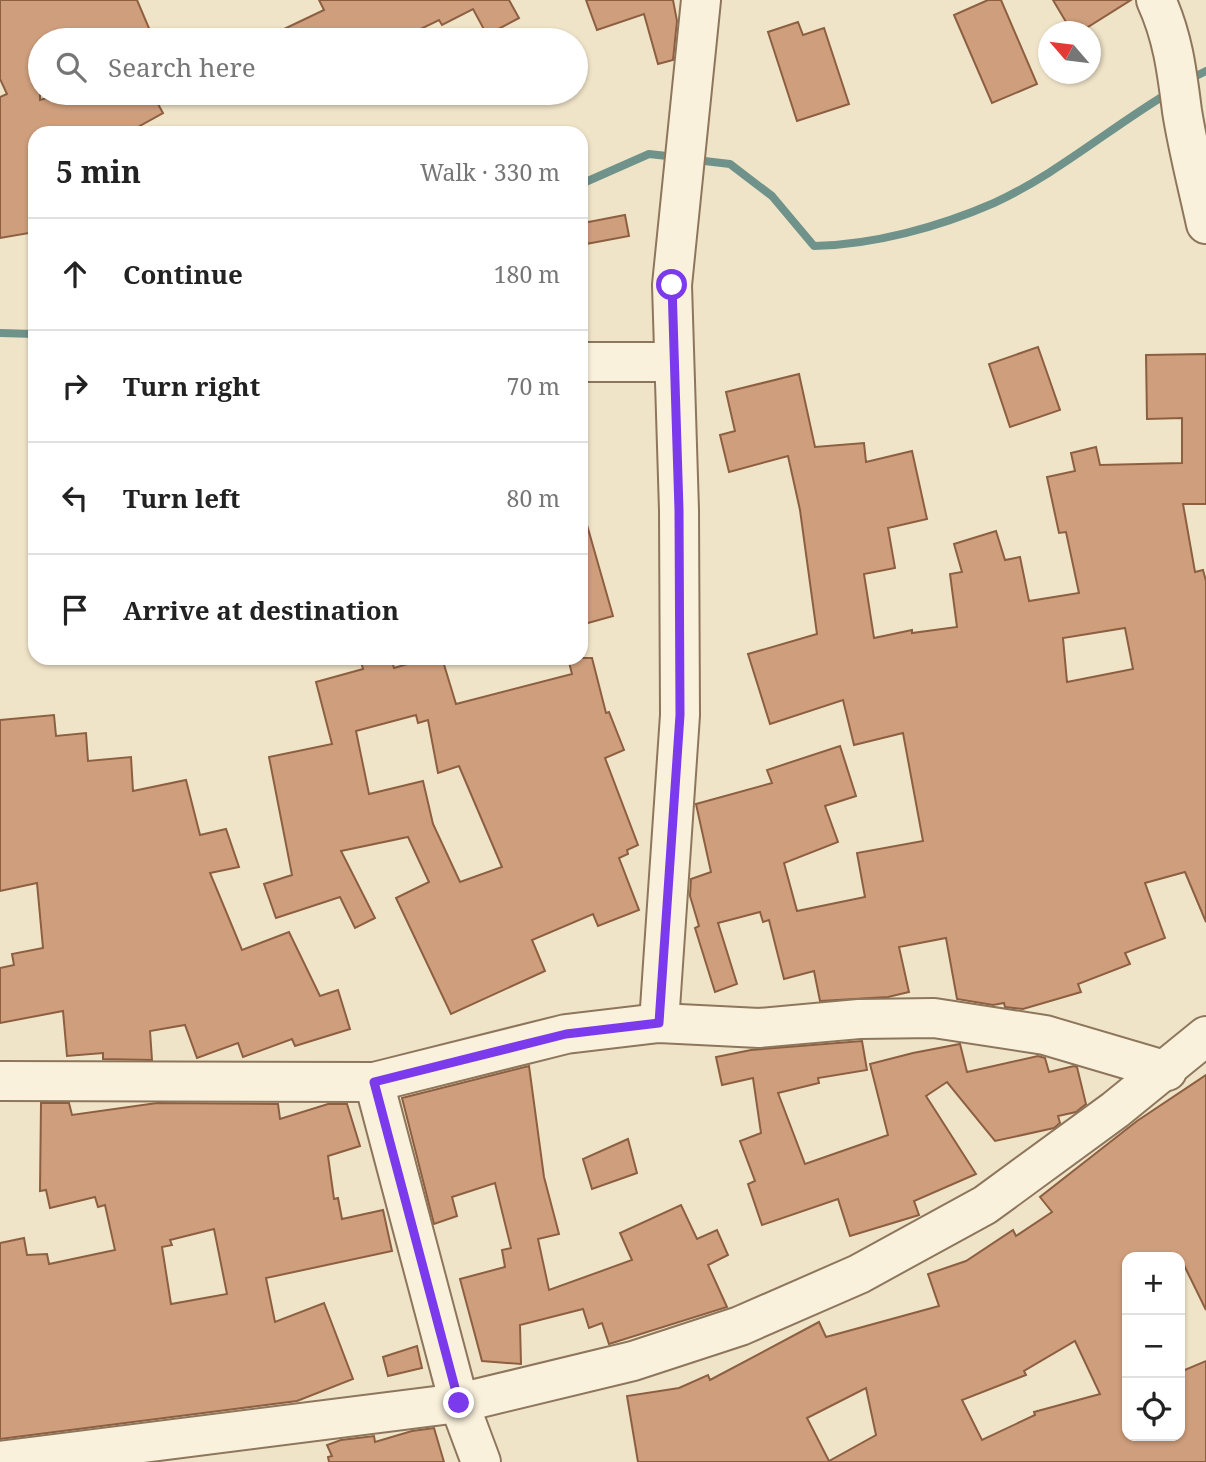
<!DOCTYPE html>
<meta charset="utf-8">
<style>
:root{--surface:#fff;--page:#f6f6f6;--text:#222;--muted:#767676;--line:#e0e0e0}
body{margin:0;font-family:"Noto Serif",serif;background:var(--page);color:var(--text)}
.controls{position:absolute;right:21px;bottom:21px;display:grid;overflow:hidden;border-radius:14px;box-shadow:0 2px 5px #0004}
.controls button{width:63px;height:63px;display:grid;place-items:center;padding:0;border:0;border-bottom:2px solid var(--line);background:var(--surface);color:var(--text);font:35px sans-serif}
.compass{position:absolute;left:1038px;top:21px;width:63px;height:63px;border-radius:50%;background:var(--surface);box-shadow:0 2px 5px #0004;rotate:298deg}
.stop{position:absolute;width:21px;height:21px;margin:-16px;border:5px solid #7c3aed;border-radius:50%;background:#fff}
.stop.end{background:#7c3aed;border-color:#fff;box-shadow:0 2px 7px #0008}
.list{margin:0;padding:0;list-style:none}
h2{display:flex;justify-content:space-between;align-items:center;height:91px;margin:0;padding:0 28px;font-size:30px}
h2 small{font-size:23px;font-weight:400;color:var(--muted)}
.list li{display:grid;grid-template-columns:46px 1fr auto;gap:21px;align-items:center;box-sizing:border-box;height:112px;padding:0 28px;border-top:2px solid var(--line)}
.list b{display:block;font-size:26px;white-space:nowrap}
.list em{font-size:23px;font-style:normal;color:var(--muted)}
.icon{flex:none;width:38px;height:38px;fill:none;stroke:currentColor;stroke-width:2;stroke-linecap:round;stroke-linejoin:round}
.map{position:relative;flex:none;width:1206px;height:1462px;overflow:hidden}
.search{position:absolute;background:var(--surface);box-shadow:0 2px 5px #0004;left:28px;top:28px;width:560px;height:77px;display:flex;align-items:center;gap:18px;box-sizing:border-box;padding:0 24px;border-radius:38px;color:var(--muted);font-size:26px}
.panel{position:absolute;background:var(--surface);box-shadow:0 2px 5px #0004;left:28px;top:126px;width:560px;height:539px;border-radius:21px}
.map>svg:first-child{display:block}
</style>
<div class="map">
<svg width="1206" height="1462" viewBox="0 0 1206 1462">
<rect width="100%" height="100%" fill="#f0e4c8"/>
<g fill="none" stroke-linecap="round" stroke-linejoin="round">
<g stroke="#6f938a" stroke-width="8">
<path d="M1190 79 1206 71"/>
<path d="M696 160 730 164 772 196 814 246C873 245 939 227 994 203 1057 174 1111 127 1170 92"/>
<path d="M581 184 649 154 676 157"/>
<path d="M0 333 35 334"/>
</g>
</g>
<g fill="#cf9f7d" stroke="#8d5f41" stroke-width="2" fill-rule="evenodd">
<path d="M0 0H137L154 40H40V100L65 93H152L163 113 127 133H35V232L0 238V97L7 94 0 79Z"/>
<path d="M319 0H509L519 18 487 35 473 9 442 25 439 20 398 40H261L324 10Z"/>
<path d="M586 0H673L677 21 673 60 658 64 644 14 597 30Z"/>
<path d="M988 0H1001L1037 84 992 103 954 15Z"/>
<path d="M1053 0H1131L1080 32H1072Z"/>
<path d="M798 22 803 35 824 28 849 104 797 121 768 32Z"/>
<path d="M625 215 629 236 586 244 583 223Z"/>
<path d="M1038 347 1060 410 1010 427 989 364Z"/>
<path d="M1206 354V504H1183L1195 572 1203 570 1206 581V922L1185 872 1145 883 1165 938 1125 953 1130 964 1078 984 1081 992 1023 1009 1005 1007 1004 1003 993 1005 957 999 946 938 899 947 909 992 888 997 820 1001 814 971 784 979 769 920 763 922 760 912 718 923 737 984 715 992 695 928 699 926 690 896 691 879 711 872 696 804 772 783 767 770 840 746 856 796 825 806 838 842 784 863 797 911 865 897 857 853 923 841 903 733 854 745 843 700 770 724 748 654 817 634 800 510 788 456 729 472 720 435 735 431 726 392 799 374 815 447 864 443 866 462 912 451 927 519 888 528 895 568 864 574 874 638 912 630V633L957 627 950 574 962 572 954 544 996 531 1005 560 1020 557 1029 601 1079 593 1066 532 1059 533 1047 477 1075 471 1071 453 1096 447 1100 465 1182 463V418L1147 419 1146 355ZM1125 628 1133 669 1067 682 1063 638Z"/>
<path d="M587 525 613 616 581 625V526Z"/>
<path d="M360 658H391L394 668 428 658H442L456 704 572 674 568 658H592L606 713 609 712 624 750 605 758 638 845 627 850 628 854 619 858 639 910 598 926 593 914 532 940 545 971 451 1014 396 898 429 882 408 837 341 851 375 918 355 928 340 897 276 918 264 884 292 875 269 757 332 744 316 682 363 669ZM416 715 418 723 428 720 438 773 459 766 502 867 460 882 433 824 423 781 369 794 356 731Z"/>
<path d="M54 715 56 736 86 733 88 761 131 757 133 791 186 780 200 835 226 829 239 867 210 873 242 950 289 932 320 996 338 990 350 1029 295 1046 292 1039 243 1057 238 1043 197 1058 185 1025 150 1031 152 1060 103 1059V1053L67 1056 63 1011 0 1023V968L14 965 12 954 43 948 37 883 0 891V720Z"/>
<path d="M862 1041 867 1070 818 1078 819 1083 778 1093 805 1164 888 1135 870 1064 913 1053 960 1044 967 1072 1038 1056 1045 1058 1049 1072 1074 1066 1077 1067 1086 1104 1076 1112 1058 1116 1060 1123 1054 1128 995 1141 947 1082 926 1096 976 1174 914 1201 919 1215 850 1236 838 1199 762 1225 748 1184 755 1181 740 1141 761 1133 753 1078 722 1085 716 1057 751 1050Z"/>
<path d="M529 1066 544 1177 559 1234 538 1239 549 1290 632 1260 620 1233 681 1205 697 1239 717 1230 728 1255 708 1265 727 1307 609 1344 602 1323 589 1328 583 1309 520 1325 521 1364 482 1361 460 1279 505 1267 502 1250 511 1248 495 1183 452 1197 457 1216 434 1224 402 1098Z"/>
<path d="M1206 1075V1310L1180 1257H1127V1436H1180V1372L1206 1361V1462H638L627 1396 679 1388 708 1375 710 1380 819 1322 826 1337 939 1306 928 1274 966 1261 1013 1230 1016 1236 1052 1212 1040 1197 1137 1121ZM1075 1341 1100 1394 1034 1412 1035 1415 982 1440 962 1400 1026 1375 1024 1371ZM866 1388 876 1435 829 1461 807 1418Z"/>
<path d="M41 1103H69L72 1115 157 1103 278 1104 280 1119 328 1104H347L360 1146 328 1156 334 1199 338 1198 342 1219 383 1210 392 1251 266 1278 275 1322 324 1303 353 1379 297 1401 0 1439V1243L24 1238 27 1255 47 1254 49 1264 115 1250 105 1205 98 1207 95 1197 50 1208 46 1190 40 1191ZM214 1229 227 1294 171 1304 162 1247 172 1245 170 1240Z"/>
<path d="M628 1139 637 1173 592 1189 583 1159Z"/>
<path d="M417 1346 422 1368 388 1376 383 1357Z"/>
<path d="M434 1428 444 1462H329L328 1457 332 1456 327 1445 341 1440 374 1436 375 1442 412 1431Z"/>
</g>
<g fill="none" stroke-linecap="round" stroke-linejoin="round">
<defs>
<g id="minor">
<path d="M1156 0C1173 37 1177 72 1182 111 1188 149 1198 187 1206 224"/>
<path d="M581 362H673"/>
<path d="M659 1023 680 715 679 510 672 285 701 0"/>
<path d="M0 1081 374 1082 566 1034 659 1023 759 1028 859 1019 934 1018 1045 1035 1167 1071"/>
<path d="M374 1082 459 1403 481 1462"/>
<path d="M0 1461 459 1403 633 1361 740 1326 859 1274 985 1205 1115 1110 1206 1036"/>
</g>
</defs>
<use href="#minor" stroke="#8d765c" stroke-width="42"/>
<use href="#minor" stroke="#faf1dc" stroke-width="38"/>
</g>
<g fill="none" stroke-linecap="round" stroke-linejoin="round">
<path stroke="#7c3aed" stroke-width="9" d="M459 1403 374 1082 566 1034 659 1023 680 715 679 510 672 285"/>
</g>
</svg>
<div class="controls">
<button>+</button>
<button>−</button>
<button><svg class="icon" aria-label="locate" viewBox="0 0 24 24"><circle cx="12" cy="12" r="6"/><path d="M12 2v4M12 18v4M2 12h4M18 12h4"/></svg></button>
</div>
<svg class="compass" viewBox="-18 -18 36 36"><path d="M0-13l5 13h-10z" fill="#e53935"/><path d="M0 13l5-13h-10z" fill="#767676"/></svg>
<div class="stop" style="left:672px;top:285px"></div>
<div class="stop end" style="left:459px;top:1403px"></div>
<div class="search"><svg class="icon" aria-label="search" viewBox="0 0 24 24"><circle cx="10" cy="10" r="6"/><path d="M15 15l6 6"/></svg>Search here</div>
<section class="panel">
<h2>5 min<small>Walk · 330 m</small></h2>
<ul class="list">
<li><svg class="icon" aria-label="ahead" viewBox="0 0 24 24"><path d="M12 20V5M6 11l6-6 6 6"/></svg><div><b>Continue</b></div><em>180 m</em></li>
<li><svg class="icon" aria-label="right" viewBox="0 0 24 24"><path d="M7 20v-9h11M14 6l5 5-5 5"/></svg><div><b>Turn right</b></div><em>70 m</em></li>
<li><svg class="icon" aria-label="left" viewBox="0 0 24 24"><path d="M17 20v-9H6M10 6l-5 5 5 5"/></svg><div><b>Turn left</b></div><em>80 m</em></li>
<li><svg class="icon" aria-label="arrive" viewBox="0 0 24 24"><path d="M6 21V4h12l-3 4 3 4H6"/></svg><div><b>Arrive at destination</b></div></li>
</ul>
</section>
</div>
